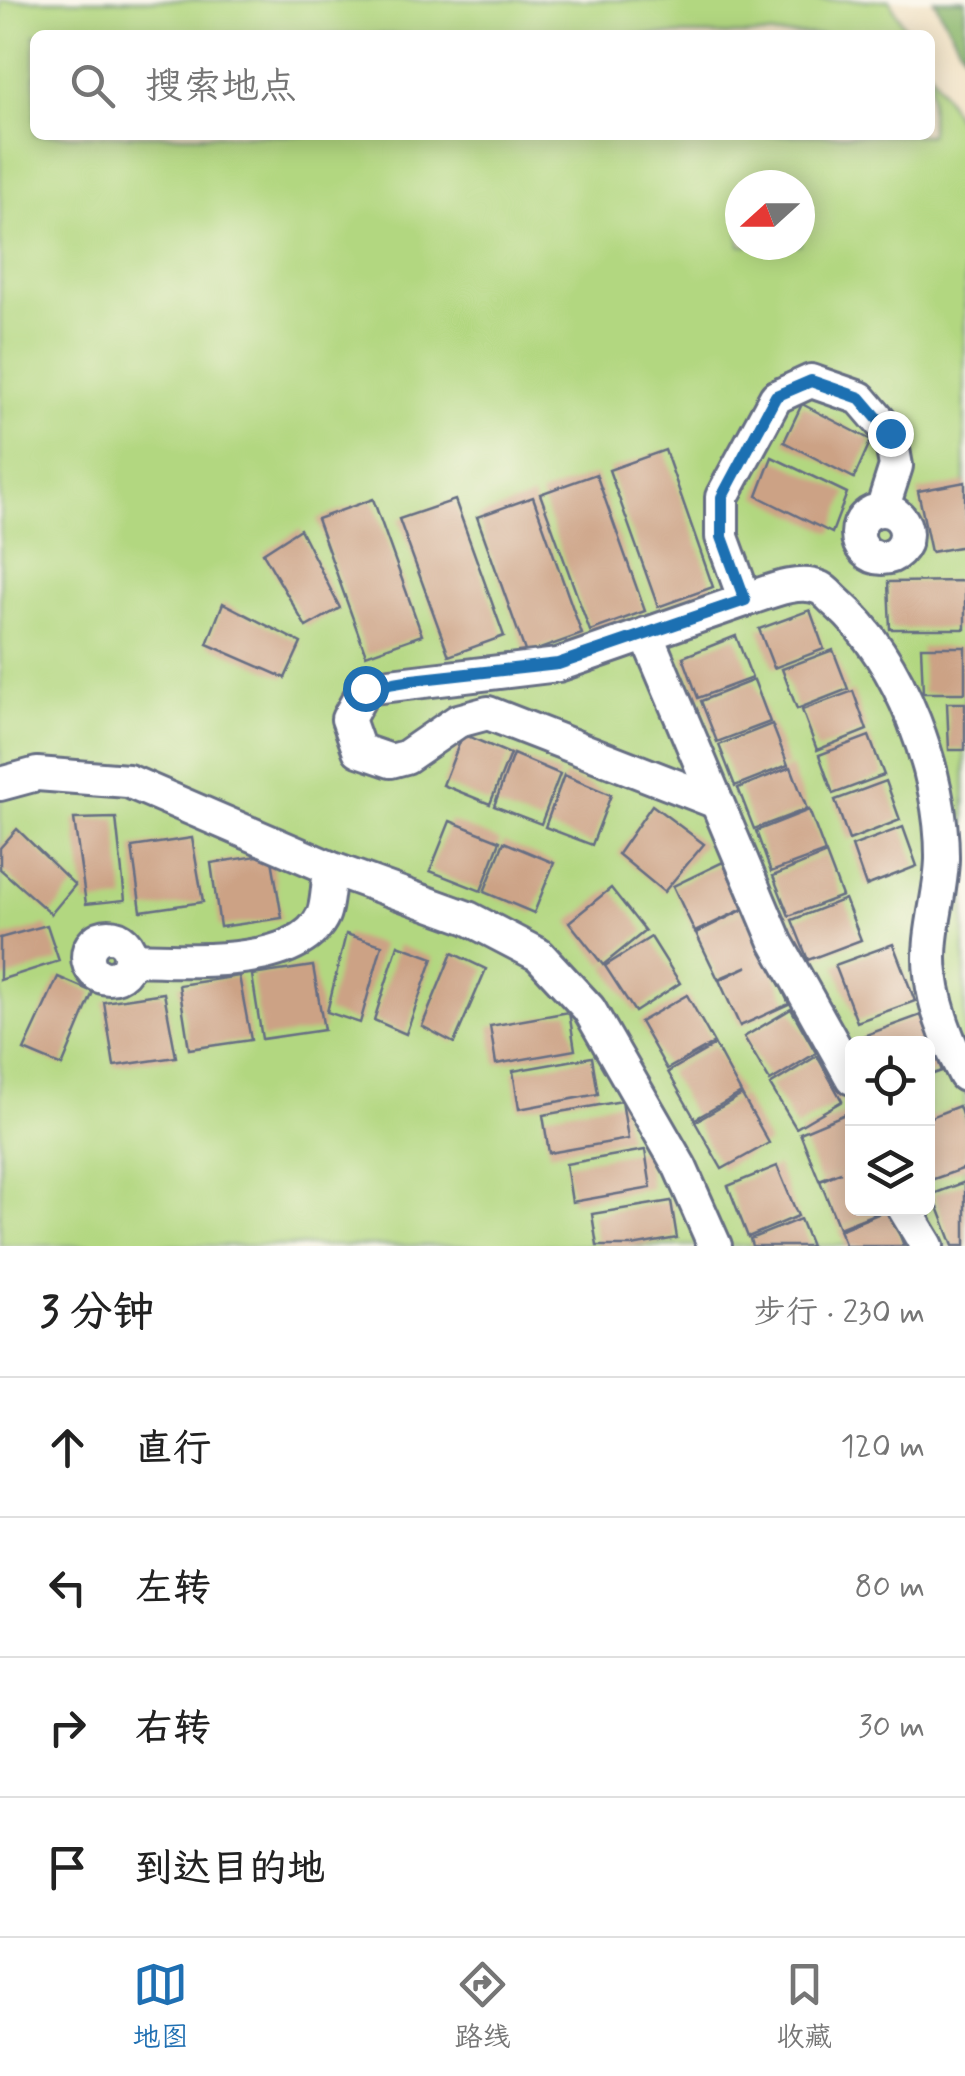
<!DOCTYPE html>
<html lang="zh">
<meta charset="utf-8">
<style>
:root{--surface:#fff;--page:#f6f6f6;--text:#222;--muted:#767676;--line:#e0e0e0;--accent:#1f6fb2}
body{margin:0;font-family:Mynerve,"LXGW WenKai TC",sans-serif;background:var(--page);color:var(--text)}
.controls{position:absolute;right:30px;bottom:30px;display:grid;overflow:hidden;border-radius:15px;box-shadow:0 5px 25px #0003}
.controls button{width:90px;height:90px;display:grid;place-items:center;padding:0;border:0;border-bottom:2px solid var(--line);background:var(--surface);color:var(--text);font:50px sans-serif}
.compass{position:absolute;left:725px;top:170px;width:90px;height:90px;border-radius:50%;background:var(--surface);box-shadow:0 5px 25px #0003;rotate:249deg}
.stop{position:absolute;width:30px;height:30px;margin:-22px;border:8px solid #1f6fb2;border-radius:50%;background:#fff}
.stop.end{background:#1f6fb2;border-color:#fff;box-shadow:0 2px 10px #0008}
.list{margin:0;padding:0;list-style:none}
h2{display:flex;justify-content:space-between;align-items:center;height:130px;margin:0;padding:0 40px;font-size:42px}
h2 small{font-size:32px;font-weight:400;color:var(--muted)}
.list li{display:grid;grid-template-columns:65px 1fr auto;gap:30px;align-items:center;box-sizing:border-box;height:140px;padding:0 40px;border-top:2px solid var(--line)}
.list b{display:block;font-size:38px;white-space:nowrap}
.list em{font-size:32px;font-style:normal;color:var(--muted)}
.icon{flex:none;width:55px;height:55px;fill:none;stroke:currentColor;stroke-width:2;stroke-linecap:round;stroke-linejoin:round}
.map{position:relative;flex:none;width:965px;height:1246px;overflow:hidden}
.search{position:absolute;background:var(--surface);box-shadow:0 5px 25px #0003;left:30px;right:30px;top:30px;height:110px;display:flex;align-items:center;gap:25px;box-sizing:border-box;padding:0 35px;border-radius:15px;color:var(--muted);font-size:38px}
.sheet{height:690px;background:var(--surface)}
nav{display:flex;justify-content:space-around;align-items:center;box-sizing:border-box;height:140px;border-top:2px solid var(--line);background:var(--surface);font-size:28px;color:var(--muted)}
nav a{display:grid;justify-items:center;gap:5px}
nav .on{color:var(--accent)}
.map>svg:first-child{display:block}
</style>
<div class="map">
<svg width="965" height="1246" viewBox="0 0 965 1246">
<rect width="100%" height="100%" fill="#fbf7ec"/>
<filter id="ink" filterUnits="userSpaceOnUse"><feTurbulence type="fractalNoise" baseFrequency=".01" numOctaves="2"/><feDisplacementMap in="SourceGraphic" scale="20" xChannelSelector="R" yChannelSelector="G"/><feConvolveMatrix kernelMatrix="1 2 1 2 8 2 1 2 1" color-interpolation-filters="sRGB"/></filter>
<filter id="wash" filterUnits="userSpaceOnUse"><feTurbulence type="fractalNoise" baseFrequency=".0048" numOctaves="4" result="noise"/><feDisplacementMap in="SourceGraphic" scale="40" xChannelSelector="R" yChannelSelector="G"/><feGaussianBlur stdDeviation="2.25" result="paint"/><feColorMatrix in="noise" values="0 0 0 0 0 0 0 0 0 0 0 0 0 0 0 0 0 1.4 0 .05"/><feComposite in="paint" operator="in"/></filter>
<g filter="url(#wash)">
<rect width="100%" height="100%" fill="#f2e3c7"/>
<path fill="#b2d780" stroke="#66836f" stroke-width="2.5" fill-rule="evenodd" d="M0 0H889L909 35H35V135H930V71L965 131V1246H0ZM740 185H800V245H740ZM852 1044H928V1208H852Z"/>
<path fill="#8db86e" stroke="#547466" stroke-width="2.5" d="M934 0H965V56Z"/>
<g id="blocks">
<g fill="#cca285">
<path d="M802 404 871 440 854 478 784 442Z"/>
<path d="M665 450 713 587 658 607 609 470Z"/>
<path d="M772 457 847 493 832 533 757 496Z"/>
<path d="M596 474 645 611 590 631 540 494Z"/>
<path d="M965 482V546L931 552 918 491Z"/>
<path d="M533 497 582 634 526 654 477 517Z"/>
<path d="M373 499 422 635 366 655 317 519Z"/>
<path d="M455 500 504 636 449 656 399 519Z"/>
<path d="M300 529 340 608 306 627 263 553Z"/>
<path d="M965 581V629H890L888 582Z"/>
<path d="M223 603 301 643 285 678 207 644Z"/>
<path d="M810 610 824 649 774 668 759 629Z"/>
<path d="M736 636 752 678 698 698 683 657Z"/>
<path d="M921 647H965V693H923Z"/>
<path d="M833 650 848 689 797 709 782 669Z"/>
<path d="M754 680 770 722 717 742 701 701Z"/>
<path d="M853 691 867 730 817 750 802 710Z"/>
<path d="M947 703H965V750H949Z"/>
<path d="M772 724 788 765 735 786 719 745Z"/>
<path d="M463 734 510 754 490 804 443 785Z"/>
<path d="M869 736 884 775 833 794 819 755Z"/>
<path d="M513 754 560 774 541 824 494 806Z"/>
<path d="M791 767 807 809 754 829 738 788Z"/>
<path d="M564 775 611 795 592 845 545 827Z"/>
<path d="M886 781 900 820 849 840 835 800Z"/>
<path d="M652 805 704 844 664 892 618 854Z"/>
<path d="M809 810 825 852 771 872 756 831Z"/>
<path d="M116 818 125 900 86 904 74 819Z"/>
<path d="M450 821 500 841 481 891 430 871Z"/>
<path d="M903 827 917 866 866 886 852 846Z"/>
<path d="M17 829 75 885 51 914 0 869V848Z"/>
<path d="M192 838 203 902 141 911 132 847Z"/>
<path d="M504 842 554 863 534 913 484 892Z"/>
<path d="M271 854 282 918 220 927 211 863Z"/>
<path d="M826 854 842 896 789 916 773 876Z"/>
<path d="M723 862 743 909 695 932 673 886Z"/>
<path d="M611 888 645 931 603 965 569 922Z"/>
<path d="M845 899 861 940 808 960 792 920Z"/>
<path d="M745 909 789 1004 740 1026 719 980 748 966 718 979 696 933Z"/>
<path d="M47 925 59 961 0 980V938Z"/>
<path d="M346 934 382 945 360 1023 327 1012Z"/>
<path d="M651 937 680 983 635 1012 605 966Z"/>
<path d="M893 944 915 1001 857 1022 835 965Z"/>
<path d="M398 945 433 958 406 1034 374 1020Z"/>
<path d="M452 953 486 969 454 1043 422 1026Z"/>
<path d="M313 966 324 1030 262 1039 252 975Z"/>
<path d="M239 976 251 1040 189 1049 179 985Z"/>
<path d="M58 977 93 992 62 1066 24 1050Z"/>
<path d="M164 993 176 1057 114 1066 104 1002Z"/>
<path d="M687 995 714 1043 667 1069 640 1022Z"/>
<path d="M791 1009 816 1053 770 1081 744 1037Z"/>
<path d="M569 1012 575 1050 496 1064 490 1026Z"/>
<path d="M921 1015 942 1071 928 1076V1044H865L863 1036Z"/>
<path d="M715 1045 741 1093 695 1119 668 1072Z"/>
<path d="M817 1056 842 1101 796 1128 770 1085Z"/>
<path d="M592 1057 598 1094 519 1109 513 1071Z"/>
<path d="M742 1095 769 1143 722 1169 695 1122Z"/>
<path d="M622 1101 628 1139 549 1153 543 1115Z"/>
<path d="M959 1106 965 1123V1168L928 1181V1118Z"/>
<path d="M850 1112 852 1208 887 1209 839 1228 820 1181 841 1172 819 1180 800 1133Z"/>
<path d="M645 1150 651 1188 572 1202 566 1164Z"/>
<path d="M777 1166 798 1216 748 1237 728 1186Z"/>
<path d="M965 1182V1246H953L933 1194Z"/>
<path d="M671 1201 677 1238 632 1246H597L592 1214Z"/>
<path d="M890 1209 904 1246H846L839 1230Z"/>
<path d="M800 1219 811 1246H752L750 1239Z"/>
</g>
</g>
</g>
<g filter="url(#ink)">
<use href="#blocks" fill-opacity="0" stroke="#666e83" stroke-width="2.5"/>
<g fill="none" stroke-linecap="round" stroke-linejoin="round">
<defs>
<g id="minor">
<circle cx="882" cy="534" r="24"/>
<path d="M745 600C766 593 799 578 820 588 826 591 832 599 837 603 901 659 943 775 942 859 941 896 926 937 931 974 935 1009 948 1043 965 1075"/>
<path d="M646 634 776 942 852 1078"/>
<path d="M0 784 37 774 128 781 330 868 468 918 539 955 589 1009 680 1167 715 1246"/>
<path d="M714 801 488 713 458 721 406 757 391 761 359 750 348 719 365 688 558 665 745 600 722 537V497L776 397 811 381 860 398 890 433 896 466 882 510"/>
<circle cx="109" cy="957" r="21"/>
<path d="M130 959C180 960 298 970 323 915 328 903 328 882 330 868"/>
<path d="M904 1208 927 1246"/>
</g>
</defs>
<use href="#minor" stroke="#666e83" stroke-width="38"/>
<use href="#minor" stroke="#fff" stroke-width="32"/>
</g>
</g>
<g fill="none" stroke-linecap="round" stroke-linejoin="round" filter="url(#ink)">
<path stroke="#1f6fb2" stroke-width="12" d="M365 688 412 680 558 664 745 600 722 537V497L776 396 811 381 860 398 890 433"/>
</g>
</svg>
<div class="controls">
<button><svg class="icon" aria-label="locate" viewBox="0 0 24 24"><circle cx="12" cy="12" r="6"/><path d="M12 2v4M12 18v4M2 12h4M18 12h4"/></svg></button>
<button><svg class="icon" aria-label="layers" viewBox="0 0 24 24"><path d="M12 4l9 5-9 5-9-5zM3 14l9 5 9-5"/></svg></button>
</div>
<svg class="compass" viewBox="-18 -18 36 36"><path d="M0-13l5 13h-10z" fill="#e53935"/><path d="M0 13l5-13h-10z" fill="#767676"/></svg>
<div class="stop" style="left:365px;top:688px"></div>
<div class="stop end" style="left:890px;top:433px"></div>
<div class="search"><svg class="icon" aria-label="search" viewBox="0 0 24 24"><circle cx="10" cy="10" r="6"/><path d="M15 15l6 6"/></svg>搜索地点</div>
</div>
<section class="sheet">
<h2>3 分钟<small>步行 · 230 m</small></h2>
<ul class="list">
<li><svg class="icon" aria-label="ahead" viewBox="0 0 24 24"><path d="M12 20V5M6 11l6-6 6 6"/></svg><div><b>直行</b></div><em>120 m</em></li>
<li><svg class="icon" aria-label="left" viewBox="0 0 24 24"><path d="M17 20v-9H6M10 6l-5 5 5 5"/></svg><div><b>左转</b></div><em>80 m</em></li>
<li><svg class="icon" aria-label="right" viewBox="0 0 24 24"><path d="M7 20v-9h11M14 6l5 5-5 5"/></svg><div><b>右转</b></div><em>30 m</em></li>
<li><svg class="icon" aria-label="arrive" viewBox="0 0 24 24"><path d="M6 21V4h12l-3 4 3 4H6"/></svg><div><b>到达目的地</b></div></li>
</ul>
</section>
<nav>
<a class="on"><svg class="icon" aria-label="map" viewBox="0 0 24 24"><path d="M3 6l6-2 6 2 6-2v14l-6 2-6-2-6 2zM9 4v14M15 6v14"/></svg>地图</a>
<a><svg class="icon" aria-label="directions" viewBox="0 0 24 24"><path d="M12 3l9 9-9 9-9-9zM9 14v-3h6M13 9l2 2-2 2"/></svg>路线</a>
<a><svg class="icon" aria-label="saved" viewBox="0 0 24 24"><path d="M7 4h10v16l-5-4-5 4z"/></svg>收藏</a>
</nav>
